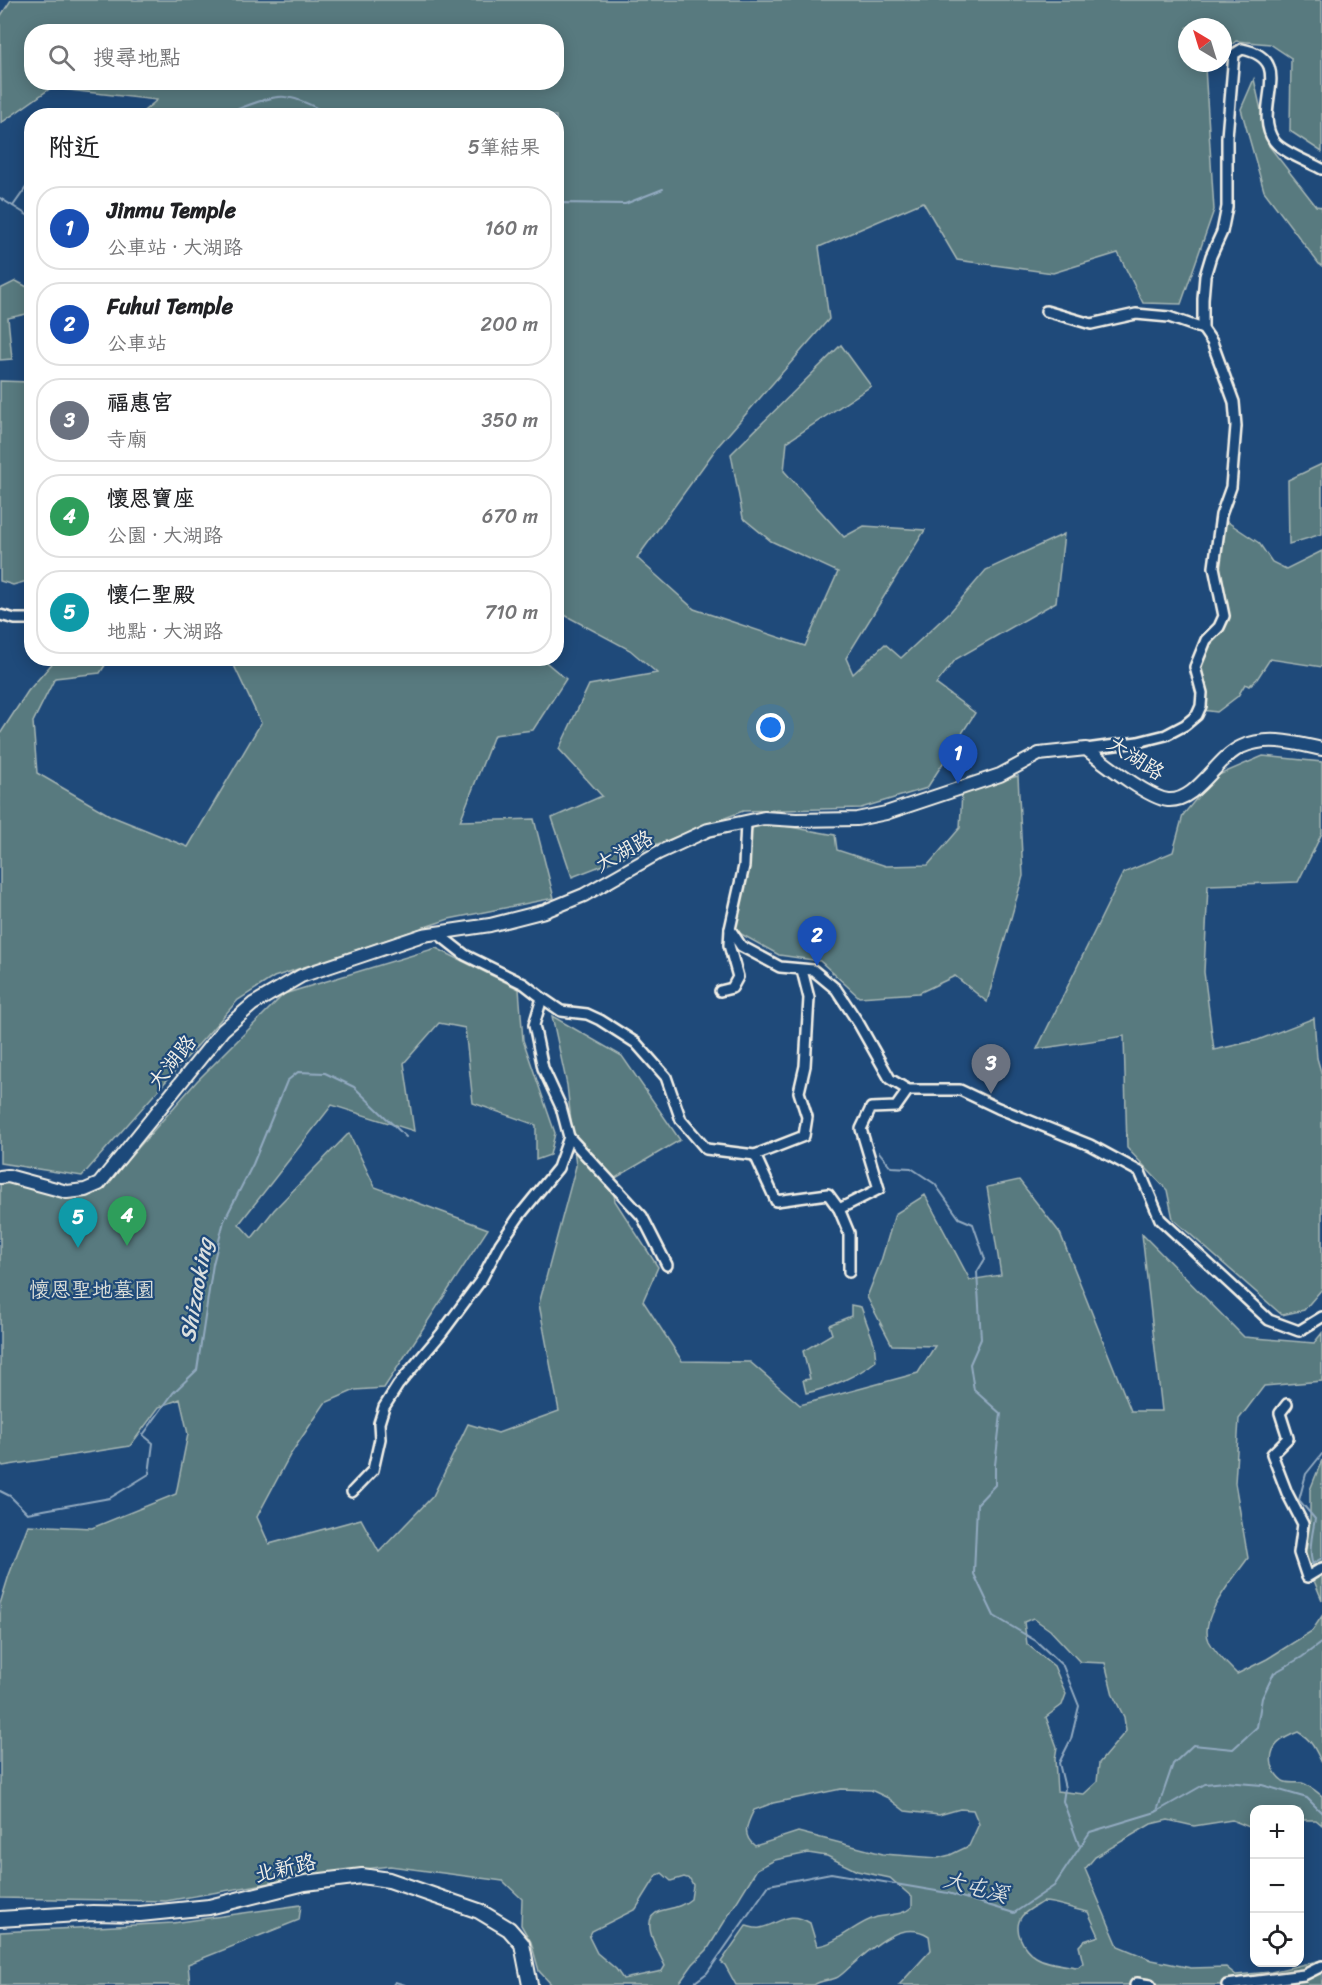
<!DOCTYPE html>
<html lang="zh-TW">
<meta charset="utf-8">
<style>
:root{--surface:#fff;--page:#f2f2f2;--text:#202124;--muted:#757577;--line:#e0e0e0;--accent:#b45309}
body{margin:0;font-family:Sriracha,"LXGW WenKai TC",sans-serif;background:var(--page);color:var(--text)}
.controls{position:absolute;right:18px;bottom:18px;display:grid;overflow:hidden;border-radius:12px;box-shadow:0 3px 15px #0003}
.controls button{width:54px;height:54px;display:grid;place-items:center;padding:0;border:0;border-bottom:2px solid var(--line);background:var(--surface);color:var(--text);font:30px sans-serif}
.compass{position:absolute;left:1178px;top:18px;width:54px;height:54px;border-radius:50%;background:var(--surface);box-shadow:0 3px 15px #0003;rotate:322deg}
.you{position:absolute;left:771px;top:728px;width:21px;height:21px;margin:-15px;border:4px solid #fff;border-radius:50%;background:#1a73e8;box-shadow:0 0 0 9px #1a73e833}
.badge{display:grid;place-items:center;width:39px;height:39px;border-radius:50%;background:var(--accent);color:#fff;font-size:20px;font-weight:700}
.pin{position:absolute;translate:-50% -50px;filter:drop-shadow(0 2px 3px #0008)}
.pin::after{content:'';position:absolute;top:32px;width:21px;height:18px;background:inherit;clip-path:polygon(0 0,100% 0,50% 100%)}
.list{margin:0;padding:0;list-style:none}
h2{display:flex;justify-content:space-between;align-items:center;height:78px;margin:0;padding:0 24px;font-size:26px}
h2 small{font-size:20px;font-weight:400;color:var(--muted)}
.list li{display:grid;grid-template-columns:39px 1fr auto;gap:18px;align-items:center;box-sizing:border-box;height:84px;margin:0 12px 12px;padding:0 12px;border:2px solid var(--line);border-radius:24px}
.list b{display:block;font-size:22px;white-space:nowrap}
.list p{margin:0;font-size:20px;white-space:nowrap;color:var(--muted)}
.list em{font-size:20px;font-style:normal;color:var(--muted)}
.icon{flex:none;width:33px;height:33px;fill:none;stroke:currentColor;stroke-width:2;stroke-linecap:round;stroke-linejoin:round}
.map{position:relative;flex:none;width:1322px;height:1985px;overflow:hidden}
.search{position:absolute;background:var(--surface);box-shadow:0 3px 15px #0003;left:24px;top:24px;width:540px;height:66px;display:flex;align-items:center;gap:15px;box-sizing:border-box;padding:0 21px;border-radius:24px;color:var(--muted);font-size:22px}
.panel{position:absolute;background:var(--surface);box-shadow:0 3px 15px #0003;left:24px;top:108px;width:540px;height:558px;border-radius:24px}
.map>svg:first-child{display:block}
</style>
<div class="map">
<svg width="1322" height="1985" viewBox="0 0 1322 1985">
<rect width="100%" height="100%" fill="#1f4a7a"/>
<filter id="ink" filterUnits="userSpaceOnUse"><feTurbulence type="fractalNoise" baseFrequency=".0167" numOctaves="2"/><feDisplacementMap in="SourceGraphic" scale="12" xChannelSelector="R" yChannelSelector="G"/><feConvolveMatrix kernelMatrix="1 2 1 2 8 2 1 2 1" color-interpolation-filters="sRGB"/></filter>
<g filter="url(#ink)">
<g fill="#587a7f" stroke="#a6b6b4" stroke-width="1.5" fill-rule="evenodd">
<path d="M11 0H1322V152L1290 131 1291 58 1270 44 1236 41 1223 52V27H1187V63H1210L1205 67 1214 210 1181 304 1143 303 1118 253 1053 273 957 260 923 202 819 247 829 319 718 446 637 558 694 609 805 646 838 572 771 541 743 518 731 454 841 345 871 386 787 442 784 471 844 537 864 526 925 530 846 658 853 674 885 644 901 658 951 611 986 570 1064 534 1056 602 956 659 936 684 975 713 927 788 861 808 743 811 572 877 552 818 602 796 559 749 589 685 657 673 630 650 557 611 556 116 139 115 157 100 51 88 1 123 0 17ZM32 32H556V82H32Z"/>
<path d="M1254 79 1269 146 1316 206 1322 207V266L1319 264 1264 191 1241 109Z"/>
<path d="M16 281 31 289V313L8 318 12 359 0 360V289Z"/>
<path d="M0 381 31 382V580L13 585 0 581Z"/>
<path d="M1322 464V534L1289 544 1288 480Z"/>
<path d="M1226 521 1259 543 1272 562 1286 569 1322 551V667L1270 659 1257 679 1249 686 1245 684 1238 696 1217 712 1202 710C1198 674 1192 656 1223 629 1220 593 1214 556 1226 521Z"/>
<path d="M57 658 109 659 100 673 55 678 33 722 37 773 111 816 188 847 261 723 231 659H542L566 679 533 730 494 735 460 821 534 819 554 898 449 919 274 977 238 1000 82 1176 0 1163V734L28 691Z"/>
<path d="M1263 756 1322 762V833L1298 882 1208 885 1204 972 1214 1050 1258 1040 1314 1018 1317 1058 1322 1075V1289L1304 1310 1282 1315 1173 1219 1167 1190 1127 1148 1124 1036 1037 1049 1123 873 1173 852 1183 815 1214 777Z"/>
<path d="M1018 776 1023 876 987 1002 955 976 919 993 859 997 820 961 779 955 734 930 752 827 773 824 835 835 837 850 886 866 928 865 960 828 962 792Z"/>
<path d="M436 948 519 989 523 1040 555 1133 550 1155 536 1160V1125L473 1103 465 1028 439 1023 404 1063 414 1131 332 1105 239 1224 252 1238 274 1210 349 1133 375 1187 488 1229 384 1388 355 1390 325 1403 290 1455 257 1517 269 1544 361 1519 379 1552 433 1496 468 1424 498 1433 559 1411 539 1304 576 1166 567 1085 552 1016 622 1056 680 1140 612 1180 615 1201 658 1267 643 1301 682 1361 750 1362 800 1405 918 1373 935 1346 892 1345 867 1297 881 1261 895 1214 925 1195 970 1280 1001 1275 987 1187 1019 1180 1060 1233 1131 1411H1162L1142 1234 1244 1337 1314 1343 1322 1333V1381L1264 1386 1239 1419 1235 1483 1248 1558C1235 1577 1198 1618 1209 1641 1216 1654 1227 1664 1237 1674L1267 1659 1312 1631 1322 1616V1763C1315 1749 1312 1740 1298 1732 1282 1738 1268 1746 1272 1765 1274 1772 1277 1777 1283 1781 1288 1784 1296 1782 1302 1783 1309 1785 1316 1791 1322 1796V1825L1316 1820H1300V1810H1254V1829L1232 1820 1194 1826 1168 1820 1151 1824 1095 1857 1085 1869 1118 1946 1152 1960 1191 1968 1226 1967 1236 1975 1271 1972 1322 1960V1985H899L931 1950 929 1936C901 1918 871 1949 851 1966 846 1970 841 1976 836 1978 828 1981 821 1980 814 1985H736L725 1965 721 1962 746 1926C751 1927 756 1929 760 1928 780 1924 788 1909 810 1923L817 1946C838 1944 855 1923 877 1917 890 1914 902 1916 912 1907V1897L890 1878 857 1871 827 1856 808 1853 775 1860 757 1869 707 1950 693 1964 678 1985H552L539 1971 531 1942 521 1925 522 1899 503 1881 390 1866 322 1874 166 1901 0 1898V1604L9 1575 28 1525 92 1528 176 1494 188 1434 180 1399 159 1407 130 1446 3 1466 0 1463V1182C25 1182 70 1204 91 1196 95 1194 99 1191 103 1188L197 1081 284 994ZM1033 1618 1050 1630 1080 1662 1105 1663 1113 1695 1124 1717 1126 1731 1099 1763 1097 1782 1084 1794 1057 1791 1055 1759 1057 1747 1046 1717 1062 1705 1066 1694 1054 1666 1027 1644 1024 1622ZM841 1789 871 1790 888 1798 905 1811 939 1815 960 1809 973 1810 979 1824 969 1846 950 1855 938 1858 883 1854 798 1832 755 1846C741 1835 747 1824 754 1810L773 1803ZM662 1873 671 1881 684 1877 690 1879 693 1885 691 1899C682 1907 671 1908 660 1911 637 1918 659 1953 665 1966L662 1971 623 1979 616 1969 597 1953 589 1937 592 1931 636 1909 657 1875ZM1042 1902C1058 1902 1071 1909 1088 1912L1099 1936 1084 1941 1079 1946 1083 1963 1078 1967C1065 1965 1047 1964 1036 1957 1023 1949 1012 1929 1022 1916 1027 1910 1036 1906 1042 1902Z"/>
<path d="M851 1305 861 1307 874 1343 876 1361C859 1375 828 1389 806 1393L803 1380 810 1379 803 1351 832 1334 829 1325 851 1316Z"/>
<path d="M1322 1460V1600L1305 1559 1310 1522V1490Z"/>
<path d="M301 1905 299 1920 188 1964 190 1985H0V1932L173 1923Z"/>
</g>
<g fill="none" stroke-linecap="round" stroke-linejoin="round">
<g stroke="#92aac0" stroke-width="2">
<path d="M221 116C236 110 270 95 285 97 298 98 319 108 329 116"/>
<path d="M0 198 32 218"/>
<path d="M556 205 561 203 625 204 663 189"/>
<path d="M13 206 32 179"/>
<path d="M879 1152 891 1167 911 1168 935 1184 959 1218 973 1224 985 1259 977 1272 981 1339 970 1364 974 1390 1001 1414 995 1465V1485L977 1504 974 1574 994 1616 1036 1641 1063 1666 1079 1706 1071 1739 1059 1763 1065 1788 1063 1801 1079 1845"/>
<path d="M0 1491 10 1496 27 1513 110 1498 149 1474 153 1443 143 1435 173 1393 197 1370 213 1264 224 1221 253 1164 287 1081 298 1072 325 1073 354 1087 406 1137"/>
<path d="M1312 1564 1322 1558"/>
<path d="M1315 1570C1307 1555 1312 1536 1315 1519L1299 1500 1306 1474 1322 1454"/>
<path d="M1157 1811 1173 1764 1193 1745 1233 1749 1257 1727 1262 1698 1274 1673 1302 1657 1322 1642"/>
<path d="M393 1985 395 1982 405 1985"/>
<path d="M691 1985 707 1973 769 1885 831 1873 948 1893 1014 1913 1054 1886 1090 1832 1156 1812 1205 1784 1225 1782 1262 1785 1307 1798 1322 1813"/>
</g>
<defs>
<g id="minor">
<path d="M1046 311 1091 324 1136 314 1169 317 1203 329"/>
<path d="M0 615 15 619H32"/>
<path d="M1086 749 1138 742 1166 735 1185 725 1197 715 1201 706 1202 693 1195 667 1206 640 1219 627 1224 616 1214 567 1221 515 1231 487 1236 426 1234 402 1212 342 1203 329V299L1205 276 1211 256 1222 232 1227 207V137L1234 54 1242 49C1298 60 1251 108 1274 141 1282 152 1309 162 1322 169"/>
<path d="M746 822 744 866 730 929 741 946 780 967 813 970 836 989 859 1024 890 1079 908 1090H960L998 1108 1090 1145 1140 1172 1160 1219 1269 1320 1299 1331 1322 1317"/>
<path d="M720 991 732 988 738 977 729 945 730 929"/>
<path d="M542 998 561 1011 587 1014 600 1020 636 1043 666 1077 681 1120 706 1149 755 1155 804 1136 807 1117 799 1092 805 1066 809 998 802 970"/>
<path d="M569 1137 642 1216 667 1265"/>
<path d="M755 1155 776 1201 828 1194 839 1209 849 1233V1272"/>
<path d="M839 1209 879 1189 861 1129 871 1108 896 1107 908 1090"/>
<path d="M1287 1404 1280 1413 1288 1438 1272 1454 1287 1493 1303 1524 1299 1553 1307 1577 1322 1568"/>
<path d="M352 1492 373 1470 380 1439 379 1423 384 1407 398 1385 441 1334 481 1280 500 1244 519 1216 558 1168 569 1137 561 1107 543 1068 534 1025 542 998 524 984 465 955 437 933"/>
<path d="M1135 1985 1137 1983 1150 1985"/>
<path d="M1227 1985 1304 1975 1322 1966"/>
</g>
<path id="tertiary" d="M0 1177 8 1176 67 1192 85 1190 99 1184 223 1030 253 1004 301 976 423 935 490 925 545 911 584 895 658 853 708 830 764 818 796 820 857 819 886 813 1000 775 1039 754 1086 749C1103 762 1148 798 1168 800 1197 802 1216 758 1241 747 1268 735 1295 743 1322 749"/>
<path id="secondary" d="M0 1919 93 1913 140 1914 209 1907 305 1883 362 1876 389 1880 479 1911 509 1929 522 1944 530 1985"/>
</defs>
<use href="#minor" stroke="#f4f1e8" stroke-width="14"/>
<use href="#tertiary" stroke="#f4f1e8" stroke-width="16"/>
<use href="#secondary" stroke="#f4f1e8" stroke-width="18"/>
<use href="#minor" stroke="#1f4a7a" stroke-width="9"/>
<use href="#tertiary" stroke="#1f4a7a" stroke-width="12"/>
<use href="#secondary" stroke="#1f4a7a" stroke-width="14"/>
</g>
</g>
<g text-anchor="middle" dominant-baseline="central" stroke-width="4.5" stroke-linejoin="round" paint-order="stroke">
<g font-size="21" fill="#f4f1e8" stroke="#1f4a7a">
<text transform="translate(1136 758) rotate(33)">大湖路</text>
<text transform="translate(624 851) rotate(-29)">大湖路</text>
<text transform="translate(172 1062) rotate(-51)">大湖路</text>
<text transform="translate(285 1868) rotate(-13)">北新路</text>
</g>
<g font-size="21" fill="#dddfd8" stroke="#1f4a7a">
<text x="92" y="1290">懷恩聖地墓園</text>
</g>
<g font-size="22" font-style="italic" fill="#dbdfde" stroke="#1f4a7a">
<text transform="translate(196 1290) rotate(-80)">Shizaoking</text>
<text transform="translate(976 1887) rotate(15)">大屯溪</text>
</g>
</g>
</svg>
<div class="controls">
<button>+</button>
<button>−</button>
<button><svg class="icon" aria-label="locate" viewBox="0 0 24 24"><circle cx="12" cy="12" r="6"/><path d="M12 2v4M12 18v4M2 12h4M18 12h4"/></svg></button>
</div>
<svg class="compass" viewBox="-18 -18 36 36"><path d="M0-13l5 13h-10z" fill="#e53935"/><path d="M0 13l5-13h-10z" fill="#757577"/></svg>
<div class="you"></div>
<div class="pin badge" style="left:958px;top:784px;background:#1a4fb4">1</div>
<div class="pin badge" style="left:817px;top:966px;background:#1a4fb4">2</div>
<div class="pin badge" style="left:991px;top:1094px;background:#6b7280">3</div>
<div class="pin badge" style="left:127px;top:1246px;background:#2e9e5b">4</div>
<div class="pin badge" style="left:78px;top:1248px;background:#0f9aa8">5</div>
<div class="search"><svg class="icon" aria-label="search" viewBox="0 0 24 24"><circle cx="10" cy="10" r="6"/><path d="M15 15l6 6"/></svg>搜尋地點</div>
<section class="panel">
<h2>附近<small>5筆結果</small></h2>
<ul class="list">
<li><span class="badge" style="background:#1a4fb4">1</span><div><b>Jinmu Temple</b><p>公車站 · 大湖路</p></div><em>160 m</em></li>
<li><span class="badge" style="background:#1a4fb4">2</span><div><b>Fuhui Temple</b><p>公車站</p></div><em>200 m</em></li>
<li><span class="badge" style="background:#6b7280">3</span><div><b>福惠宮</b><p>寺廟</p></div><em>350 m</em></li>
<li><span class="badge" style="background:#2e9e5b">4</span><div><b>懷恩寶座</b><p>公園 · 大湖路</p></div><em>670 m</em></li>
<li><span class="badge" style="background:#0f9aa8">5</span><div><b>懷仁聖殿</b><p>地點 · 大湖路</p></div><em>710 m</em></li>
</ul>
</section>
</div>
